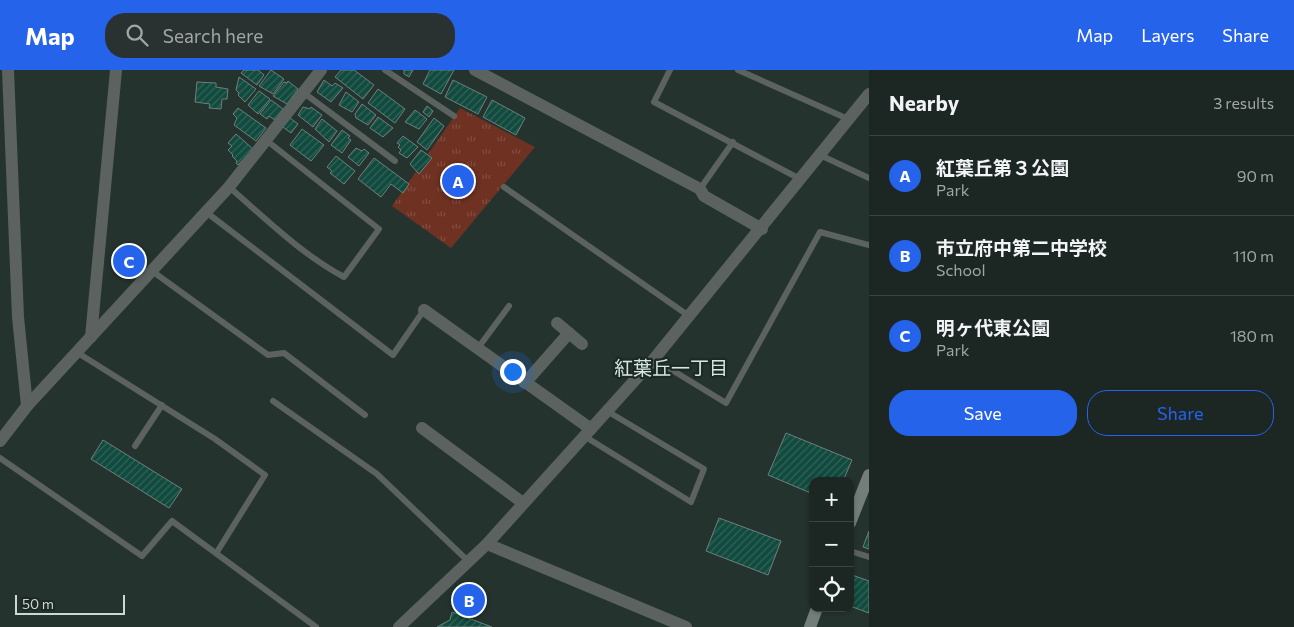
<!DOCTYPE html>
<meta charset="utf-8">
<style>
:root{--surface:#1c2623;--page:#293230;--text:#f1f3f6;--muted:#a0a5a6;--line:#3a4341;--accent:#2563eb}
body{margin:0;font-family:Commissioner,"Noto Sans JP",sans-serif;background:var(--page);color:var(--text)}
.controls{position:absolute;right:15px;bottom:15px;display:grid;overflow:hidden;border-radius:10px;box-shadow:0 1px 4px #0004}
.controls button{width:45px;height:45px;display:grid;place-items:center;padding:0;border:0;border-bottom:1px solid var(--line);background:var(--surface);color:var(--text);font:25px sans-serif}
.scale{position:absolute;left:15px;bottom:12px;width:110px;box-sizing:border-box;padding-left:5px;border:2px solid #cfd7d5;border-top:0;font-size:14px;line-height:18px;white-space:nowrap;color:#cfd7d5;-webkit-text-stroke:4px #1c2925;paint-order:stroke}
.you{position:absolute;left:512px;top:301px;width:18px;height:18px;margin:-12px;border:4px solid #fff;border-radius:50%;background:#1a73e8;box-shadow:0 0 0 8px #1a73e833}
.badge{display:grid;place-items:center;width:32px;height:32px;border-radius:50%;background:var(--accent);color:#fff;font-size:16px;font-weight:700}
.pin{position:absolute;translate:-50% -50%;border:2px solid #fff;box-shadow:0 1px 5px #0006}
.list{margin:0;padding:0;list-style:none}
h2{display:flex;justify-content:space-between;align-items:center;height:65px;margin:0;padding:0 20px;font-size:21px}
h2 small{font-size:16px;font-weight:400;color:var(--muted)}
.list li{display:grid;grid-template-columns:32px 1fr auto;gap:15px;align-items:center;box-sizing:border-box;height:80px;padding:0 20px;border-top:1px solid var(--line)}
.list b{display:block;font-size:19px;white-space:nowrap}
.list p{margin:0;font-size:16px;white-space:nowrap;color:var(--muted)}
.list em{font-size:16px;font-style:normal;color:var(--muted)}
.actions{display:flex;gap:10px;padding:15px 20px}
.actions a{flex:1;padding:11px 0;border:1px solid var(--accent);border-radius:20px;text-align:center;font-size:18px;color:var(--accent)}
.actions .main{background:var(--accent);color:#fff}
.icon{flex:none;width:28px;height:28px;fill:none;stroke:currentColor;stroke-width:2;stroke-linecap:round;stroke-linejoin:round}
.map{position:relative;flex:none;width:869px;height:557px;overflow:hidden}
header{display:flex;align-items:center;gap:30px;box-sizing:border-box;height:70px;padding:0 25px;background:var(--accent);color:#fff}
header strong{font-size:24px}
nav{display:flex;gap:28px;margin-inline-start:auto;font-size:18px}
.search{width:350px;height:45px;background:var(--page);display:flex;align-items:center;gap:12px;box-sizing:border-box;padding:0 18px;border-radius:20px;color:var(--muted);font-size:19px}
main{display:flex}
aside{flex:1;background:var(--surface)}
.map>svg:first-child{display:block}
</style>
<header>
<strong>Map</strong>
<div class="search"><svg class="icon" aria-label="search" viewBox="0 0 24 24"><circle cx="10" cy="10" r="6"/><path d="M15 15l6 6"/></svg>Search here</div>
<nav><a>Map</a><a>Layers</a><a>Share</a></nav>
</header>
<main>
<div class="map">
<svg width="869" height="557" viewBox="0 0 869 557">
<defs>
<pattern id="park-tufts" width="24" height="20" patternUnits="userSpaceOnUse" patternTransform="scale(1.25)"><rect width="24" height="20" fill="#6f3121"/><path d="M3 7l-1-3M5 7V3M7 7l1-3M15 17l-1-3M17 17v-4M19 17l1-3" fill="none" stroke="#824e40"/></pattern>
<pattern id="building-hatch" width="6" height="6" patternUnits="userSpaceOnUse" patternTransform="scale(1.25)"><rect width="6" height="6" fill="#114a3e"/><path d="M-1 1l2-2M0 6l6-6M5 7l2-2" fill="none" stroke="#336359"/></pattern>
</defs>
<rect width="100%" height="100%" fill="#25332f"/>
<path fill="url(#park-tufts)" d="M460 38 535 77 451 178 392 136Z"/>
<g fill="url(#building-hatch)" stroke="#707f7b">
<path d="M244 0H258L264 5 257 15 241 3Z"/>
<path d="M271 0 284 9 273 24 259 16Z"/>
<path d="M341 0H354L374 15 363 29 335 7Z"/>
<path d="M404 0H413L409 7 404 4Z"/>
<path d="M430 0H454L441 24 423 14Z"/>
<path d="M239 7 256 19 245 32 238 25 239 23 236 20Z"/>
<path d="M324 10 332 16 335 13 343 18 331 32 317 22Z"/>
<path d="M453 10 487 27 478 44 445 27Z"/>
<path d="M288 11 298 19 287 34 273 26 284 12 287 13Z"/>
<path d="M197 12 216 13V17L228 19 227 29H222L221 39 209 38 210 34 195 32Z"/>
<path d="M378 19 405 39 395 53 368 33Z"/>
<path d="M259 21 270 29 258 44 248 35Z"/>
<path d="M346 22 359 32 352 42 339 35Z"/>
<path d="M271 30 283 39 275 50 269 46 267 49 260 44Z"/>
<path d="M492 30 525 48 516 65 483 47Z"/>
<path d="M362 34 376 45 368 55 356 48 355 44Z"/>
<path d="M427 36 433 41 429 47 423 42Z"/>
<path d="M303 37 310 39 311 37 322 45 313 57 298 45Z"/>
<path d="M238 38 266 58 256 71 234 55 237 48 233 44Z"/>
<path d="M415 40 427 49 419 59 405 52Z"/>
<path d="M378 47 393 58 383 67 370 58Z"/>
<path d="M290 48 298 54 291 63 283 57Z"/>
<path d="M434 48 444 56 427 80 417 72Z"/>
<path d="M322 49 337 61 329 72 315 59Z"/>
<path d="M302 59 324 75 311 91 290 75Z"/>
<path d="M342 60 350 66 348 68 351 70 342 83 331 75Z"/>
<path d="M236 64 253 79 238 95 236 93 237 91 232 86 233 85 228 80 232 76 228 73Z"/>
<path d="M403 66 418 77 407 88 399 83 401 80 398 77 400 75 397 73Z"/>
<path d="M356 78 362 81 364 79 369 83 359 96 348 87Z"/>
<path d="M421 80 432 88 419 104 410 94Z"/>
<path d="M336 86 355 101 344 114 330 103 332 101 327 97Z"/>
<path d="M374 88 409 114 403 123 391 114 381 127 358 109Z"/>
<path d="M786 363 852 390 843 411H813V424L768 405Z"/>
<path d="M103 370 182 419 169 438 91 389Z"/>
<path d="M719 448 781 471 768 505 706 481Z"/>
<path d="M869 461V479L863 477Z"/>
<path d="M852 505 869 511V543L850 536Z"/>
<path d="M452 542 492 557H437L450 550Z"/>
</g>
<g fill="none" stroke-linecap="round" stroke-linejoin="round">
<g stroke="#5b6260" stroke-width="6">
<path d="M385 0 454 46"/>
<path d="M670 0 654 32 800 109"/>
<path d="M738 0 848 49"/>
<path d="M304 23 395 91"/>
<path d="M820 85 869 108"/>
<path d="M229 117C265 148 301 184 344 207L379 159 266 70"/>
<path d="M504 117 689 246"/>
<path d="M700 119 733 72"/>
<path d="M206 142 393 285 424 240"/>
<path d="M152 201 268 285 284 283 365 345"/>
<path d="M478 278 509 236"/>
<path d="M78 283 215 369 265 405 217 482"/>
<path d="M654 289 726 333 820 162 869 175"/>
<path d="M273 331 377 404 468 491"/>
<path d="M584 366 691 432 704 399 607 341"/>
<path d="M135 376 162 335"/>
<path d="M0 388 142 486 172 451 316 557"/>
<path d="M850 481 869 487"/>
</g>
<g stroke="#5b6260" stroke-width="12">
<path d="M8 0 18 247 27 336"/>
<path d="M475 0 700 119 704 126 762 159"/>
<path d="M424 240 591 359"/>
<path d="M557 253 582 274"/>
<path d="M91 267 116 0"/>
<path d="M525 313 569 263"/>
<path d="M422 358 523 433"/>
<path d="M0 371 27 336 229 117 321 0"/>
<path d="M487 474 686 557"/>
<path d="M399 557 487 474 654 289 869 24"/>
</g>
<g stroke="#737e7b" stroke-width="12">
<path d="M850 453 869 405"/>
<path d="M810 557 817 538"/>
</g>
</g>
<g text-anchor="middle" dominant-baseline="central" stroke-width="4.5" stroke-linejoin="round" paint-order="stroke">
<g font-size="19" fill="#d5e6e1" stroke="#1c2925">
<text x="671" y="297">紅葉丘一丁目</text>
</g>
</g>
</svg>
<div class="controls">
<button>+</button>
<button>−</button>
<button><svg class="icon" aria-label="locate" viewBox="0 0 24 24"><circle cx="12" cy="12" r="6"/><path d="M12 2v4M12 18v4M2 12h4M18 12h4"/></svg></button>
</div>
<div class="scale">50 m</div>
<div class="you"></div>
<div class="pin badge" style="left:458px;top:111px">A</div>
<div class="pin badge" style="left:469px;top:530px">B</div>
<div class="pin badge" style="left:129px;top:191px">C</div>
</div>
<aside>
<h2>Nearby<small>3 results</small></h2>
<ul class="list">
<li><span class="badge">A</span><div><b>紅葉丘第３公園</b><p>Park</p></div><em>90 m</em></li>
<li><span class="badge">B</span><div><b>市立府中第二中学校</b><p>School</p></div><em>110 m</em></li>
<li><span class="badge">C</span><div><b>明ヶ代東公園</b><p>Park</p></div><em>180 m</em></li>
</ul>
<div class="actions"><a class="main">Save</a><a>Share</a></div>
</aside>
</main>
